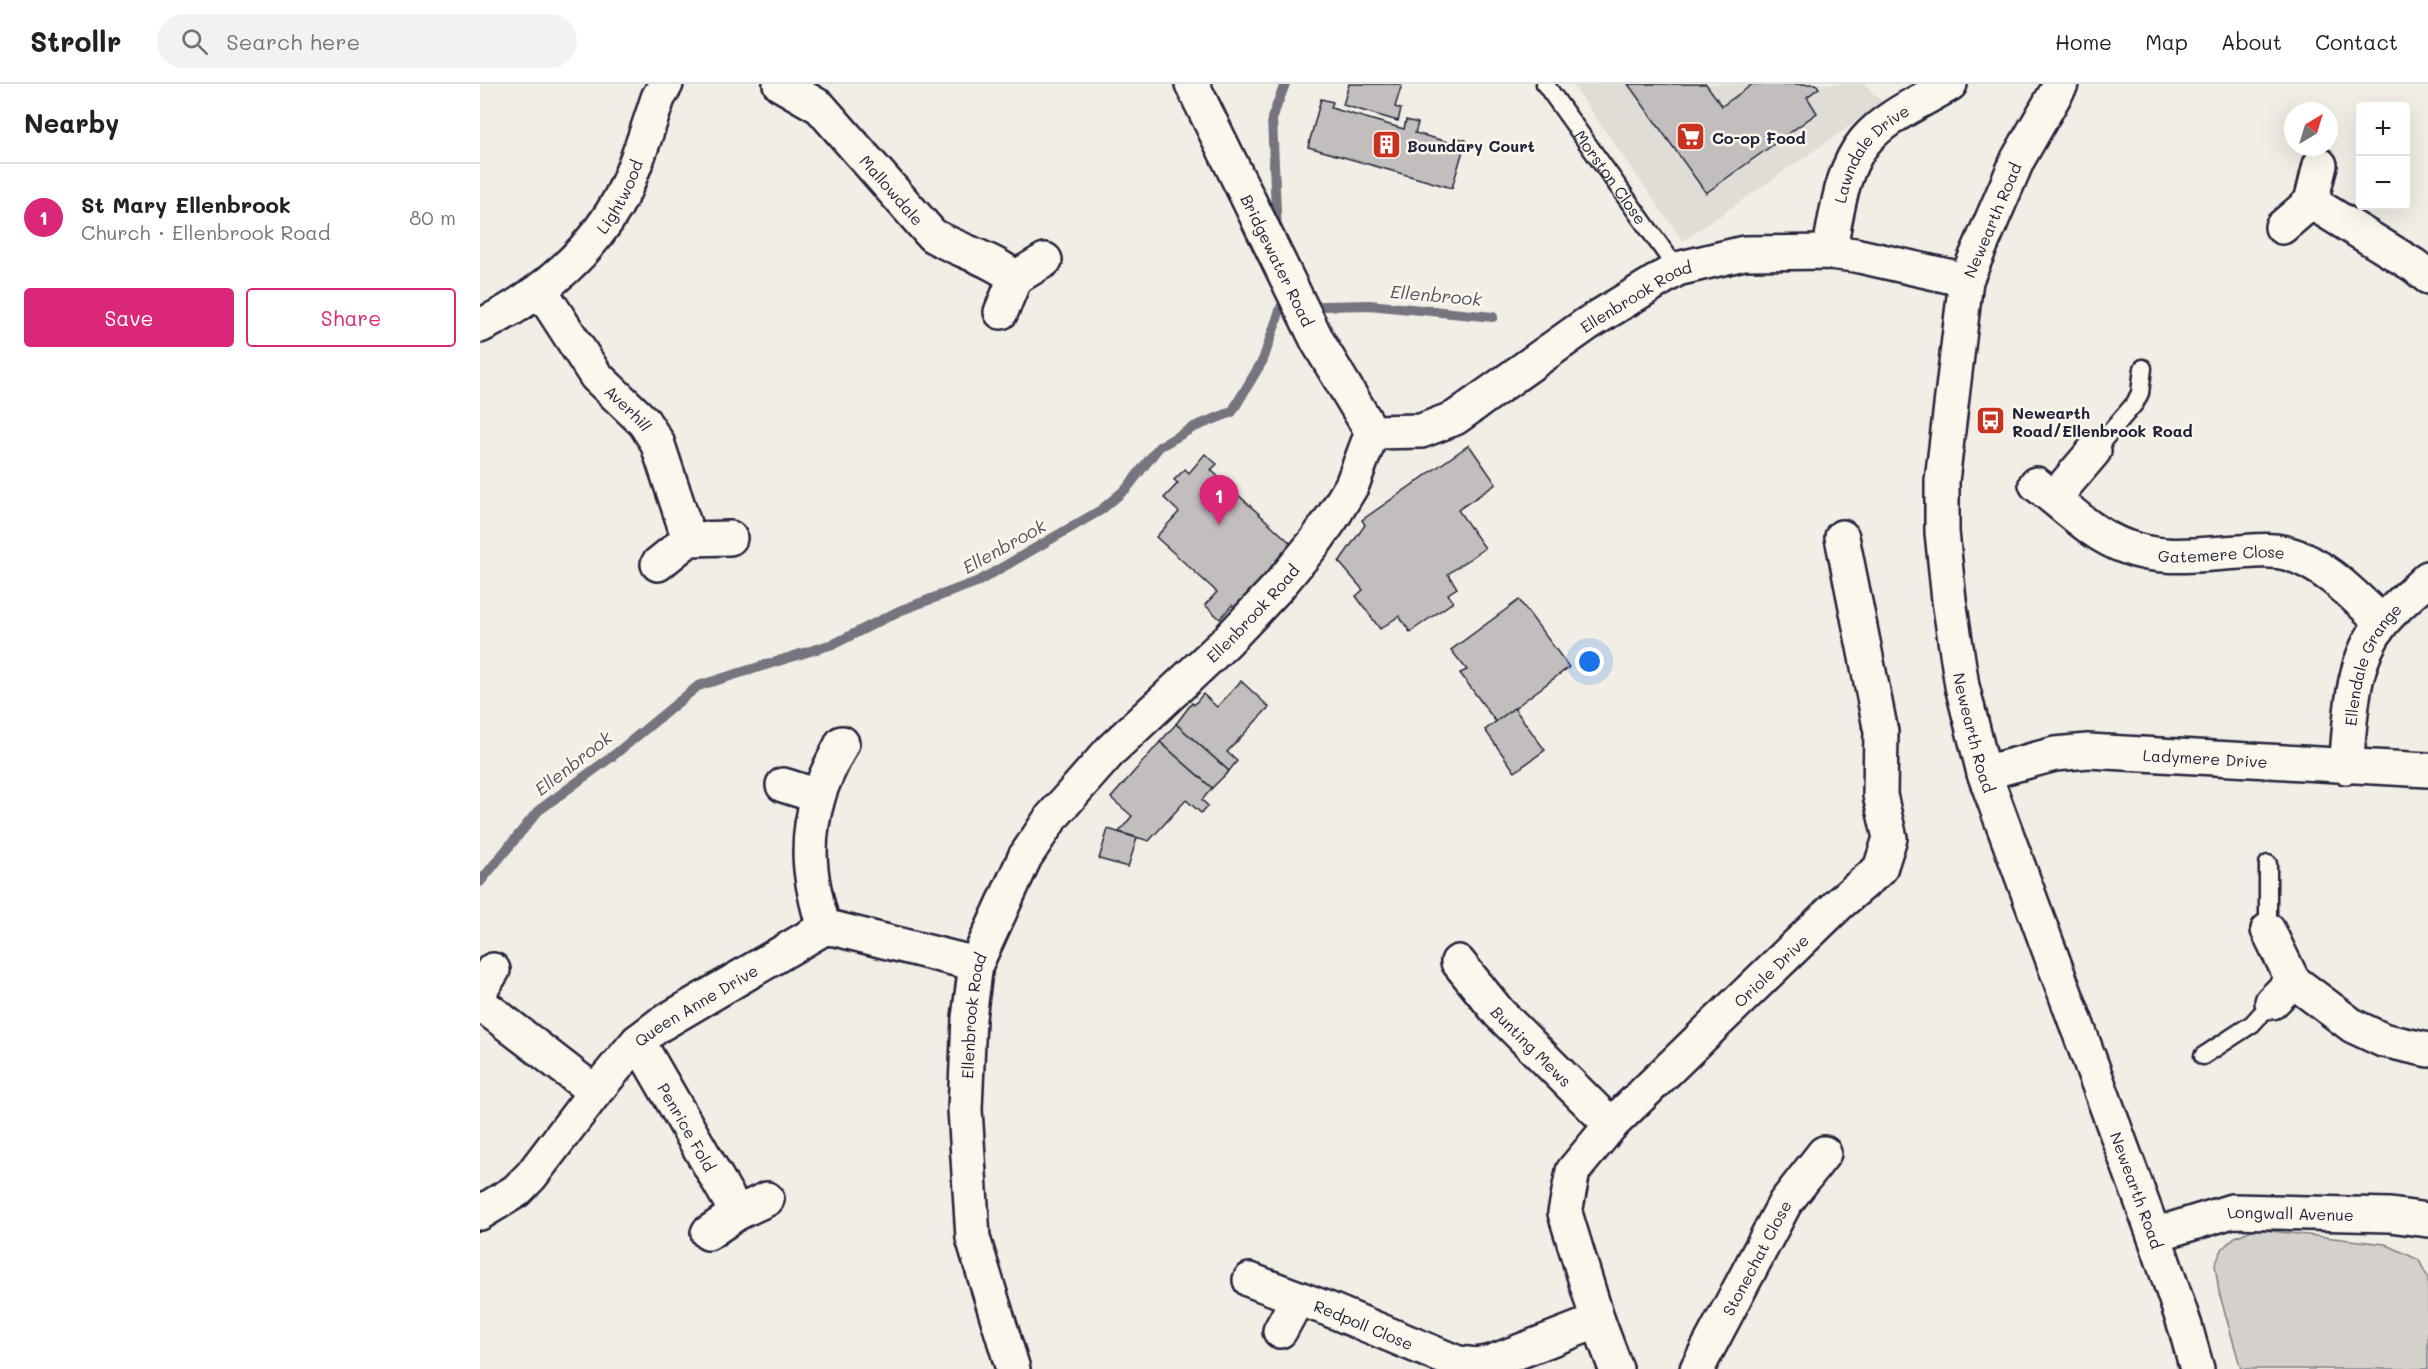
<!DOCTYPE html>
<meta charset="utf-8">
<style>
:root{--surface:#fff;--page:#f2f2f2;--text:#202124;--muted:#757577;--line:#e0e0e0;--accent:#db2777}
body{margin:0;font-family:Mali,sans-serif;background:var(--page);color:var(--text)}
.controls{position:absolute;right:18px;top:18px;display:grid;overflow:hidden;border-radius:6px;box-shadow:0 6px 24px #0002}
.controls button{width:54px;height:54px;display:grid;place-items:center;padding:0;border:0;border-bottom:2px solid var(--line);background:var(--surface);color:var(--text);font:30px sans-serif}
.compass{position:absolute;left:1804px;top:18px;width:54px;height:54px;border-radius:50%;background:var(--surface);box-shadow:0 6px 24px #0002;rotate:38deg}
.you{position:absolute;left:1110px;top:578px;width:21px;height:21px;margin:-15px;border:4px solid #fff;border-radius:50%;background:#1a73e8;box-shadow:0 0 0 9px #1a73e833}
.badge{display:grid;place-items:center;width:39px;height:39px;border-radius:50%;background:var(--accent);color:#fff;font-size:20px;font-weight:700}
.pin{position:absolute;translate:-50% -50px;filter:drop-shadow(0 2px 3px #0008)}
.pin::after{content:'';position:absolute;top:32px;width:21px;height:18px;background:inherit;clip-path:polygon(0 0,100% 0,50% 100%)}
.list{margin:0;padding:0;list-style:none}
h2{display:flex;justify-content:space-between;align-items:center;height:78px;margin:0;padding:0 24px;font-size:26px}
h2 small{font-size:20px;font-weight:400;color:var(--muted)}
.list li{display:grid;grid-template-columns:39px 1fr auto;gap:18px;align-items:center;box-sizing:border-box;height:108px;padding:0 24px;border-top:2px solid var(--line)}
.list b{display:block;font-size:22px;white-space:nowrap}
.list p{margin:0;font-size:20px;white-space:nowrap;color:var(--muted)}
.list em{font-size:20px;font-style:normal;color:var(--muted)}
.actions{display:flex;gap:12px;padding:18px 24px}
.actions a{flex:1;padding:14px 0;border:2px solid var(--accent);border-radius:6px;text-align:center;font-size:21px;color:var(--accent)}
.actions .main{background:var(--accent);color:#fff}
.icon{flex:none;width:33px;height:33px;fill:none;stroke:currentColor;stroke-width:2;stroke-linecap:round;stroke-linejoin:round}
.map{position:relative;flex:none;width:1948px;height:1285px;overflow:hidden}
header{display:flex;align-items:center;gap:36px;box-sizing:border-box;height:84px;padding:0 30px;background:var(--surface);border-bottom:2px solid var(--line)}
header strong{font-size:28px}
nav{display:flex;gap:33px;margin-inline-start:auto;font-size:21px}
.search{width:420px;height:54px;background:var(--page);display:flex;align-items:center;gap:15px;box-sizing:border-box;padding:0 21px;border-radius:33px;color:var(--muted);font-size:22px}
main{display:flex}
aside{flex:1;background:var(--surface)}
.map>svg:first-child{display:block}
</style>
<header>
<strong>Strollr</strong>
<div class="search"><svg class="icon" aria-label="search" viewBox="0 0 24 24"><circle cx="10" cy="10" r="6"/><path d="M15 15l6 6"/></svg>Search here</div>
<nav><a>Home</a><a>Map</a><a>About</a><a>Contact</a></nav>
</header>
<main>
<aside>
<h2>Nearby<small></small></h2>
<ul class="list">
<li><span class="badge">1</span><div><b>St Mary Ellenbrook</b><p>Church · Ellenbrook Road</p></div><em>80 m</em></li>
</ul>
<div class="actions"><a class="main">Save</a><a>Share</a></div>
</aside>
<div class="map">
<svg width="1948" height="1285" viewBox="0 0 1948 1285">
<rect width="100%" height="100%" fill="#f2eee5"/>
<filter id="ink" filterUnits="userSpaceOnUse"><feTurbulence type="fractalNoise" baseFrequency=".0167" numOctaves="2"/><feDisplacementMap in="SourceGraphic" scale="12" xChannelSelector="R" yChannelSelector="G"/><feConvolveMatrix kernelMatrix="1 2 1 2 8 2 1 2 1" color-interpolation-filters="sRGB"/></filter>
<g filter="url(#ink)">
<path fill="#e0dcd6" d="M1092 0H1385L1403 19 1203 157Z"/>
<path fill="#d4d1cc" stroke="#7b7a84" stroke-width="1.5" d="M1774 1145 1905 1160 1939 1176 1948 1194V1285H1761L1739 1208 1735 1180 1743 1164 1755 1153Z"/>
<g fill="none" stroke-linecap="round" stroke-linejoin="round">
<g stroke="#76747f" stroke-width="10">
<path d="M797 150 792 34 805 0"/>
<path d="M0 798 58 727 134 671 218 602 356 559 419 527 499 497 621 426 647 404 679 363 714 343 752 328 783 276 801 223 889 221 1013 233"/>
</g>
</g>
<g fill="#c2bebe" stroke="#22223b" stroke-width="1.5">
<path d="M869 0H922L915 23 921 25 918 37 863 21Z"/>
<path d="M1148 0H1226L1242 22 1273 0H1336L1339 4 1327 13 1337 29 1226 109Z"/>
<path d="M841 15 853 18 851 24 924 45 926 36 938 39 935 49 972 59 974 53 986 56 972 104 828 63Z"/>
<path d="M989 361 1016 400 978 426 1005 464 968 490 977 504 968 510 973 518 930 548 919 532 900 545 876 512 883 506 859 478 885 441 882 436Z"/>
<path d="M725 370 737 380 731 386 815 463 757 526 752 521 740 535 725 521 737 508 676 453 699 428 684 414 698 399 694 396 705 385 709 389Z"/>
<path d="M1039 516 1089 583 1016 638 980 589 987 586 971 566Z"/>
<path d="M761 597 789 623 747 668 757 677 749 687 696 640 712 619 714 621 723 610 737 623Z"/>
<path d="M1034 624 1065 666 1035 688 1005 646Z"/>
<path d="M696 640 749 687 732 704 680 658Z"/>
<path d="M680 658 732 704 722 716 728 722 721 729 706 716 669 757 639 748 652 732 631 714Z"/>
<path d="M628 745 657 754 648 783 619 775Z"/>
</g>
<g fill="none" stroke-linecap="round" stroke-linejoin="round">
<defs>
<g id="lane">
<path id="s1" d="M1065 0 1197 185"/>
<path d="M1614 367 1655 319 1660 309 1663 284"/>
<path d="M1788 846V780"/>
<path d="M1723 972 1772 940 1792 918"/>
</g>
<g id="street">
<path id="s2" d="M300 0 340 23 452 151C479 167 511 174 535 194"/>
<path d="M1831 118 1935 182 1948 193"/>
<path d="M1802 143 1831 118 1840 81"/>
<path id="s3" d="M1349 168C1357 132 1360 87 1385 57 1406 32 1442 17 1470 0"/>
<path id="s4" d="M61 207 116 292 164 338 177 358 209 455"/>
<path d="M521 228 535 194 565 176"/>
<path id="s5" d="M0 242C60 213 116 166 145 105 158 76 168 44 178 14L186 0"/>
<path id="s6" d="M1556 400C1585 422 1612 451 1646 463 1682 477 1722 470 1760 468 1775 467 1790 465 1806 469 1844 479 1874 512 1902 538"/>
<path d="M1574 414 1614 367"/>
<path d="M178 480 209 455 250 454"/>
<path id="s7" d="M1866 683C1871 634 1870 580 1901 540 1914 523 1933 509 1948 494"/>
<path id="s8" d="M1504 689 1575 670 1608 667 1948 686"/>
<path d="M303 701 338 712"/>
<path d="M344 844C330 798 324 761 338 714 343 695 354 676 362 659"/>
<path d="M1788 846 1813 897 1873 942 1903 956 1948 966"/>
<path id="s9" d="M978 878 1019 929 1131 1041"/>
<path d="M0 907 13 886"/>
<path d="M1792 918 1813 897"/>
<path d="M0 919 115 1008"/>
<path id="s10" d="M158 957 257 1129"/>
<path id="s11" d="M0 1129 36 1107 51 1092 115 1008 158 957 179 941 344 844 356 845 496 880"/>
<path d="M228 1149 257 1129 287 1115"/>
<path id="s12" d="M1674 1151 1752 1127 1910 1131 1948 1136"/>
<path id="s13" d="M770 1196 848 1225 978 1279 996 1281 1012 1278 1118 1237"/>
<path d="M800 1247 818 1214"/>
<path id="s14" d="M533 1285 493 1154 485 1025 489 934 496 880 545 773 571 734 632 665 746 558 797 504 835 458 854 431 872 401 892 348"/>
<path id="s15" d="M1136 1285 1118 1237 1085 1129 1093 1087 1131 1041 1360 819 1400 785 1410 754 1400 711 1401 648 1362 453"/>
<path id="s16" d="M1217 1285 1305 1119 1344 1069"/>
</g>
<g id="secondary">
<path id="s17" d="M712 0 838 258 892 348 941 347 975 334 1107 240 1197 185 1264 169 1349 168 1375 171 1486 196"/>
<path id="s18" d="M1581 0 1538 75 1486 196 1462 397V448L1469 516 1482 602 1504 689 1674 1151 1705 1242 1717 1285"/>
</g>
</defs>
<use href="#lane" stroke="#22223b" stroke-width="21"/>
<use href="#street" stroke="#22223b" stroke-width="38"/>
<use href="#secondary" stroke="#22223b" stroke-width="38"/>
<use href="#lane" stroke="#fbf7ec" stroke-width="16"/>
<use href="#street" stroke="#fbf7ec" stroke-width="33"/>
<use href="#secondary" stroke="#fbf7ec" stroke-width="33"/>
</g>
</g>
<defs>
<symbol id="supermarket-square" viewBox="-11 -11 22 22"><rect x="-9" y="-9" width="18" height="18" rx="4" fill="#c8321e" stroke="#fbf7ec"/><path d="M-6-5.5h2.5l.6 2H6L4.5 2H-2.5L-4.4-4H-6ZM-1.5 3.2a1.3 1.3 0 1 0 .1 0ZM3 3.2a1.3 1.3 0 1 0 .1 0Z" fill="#fff"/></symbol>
<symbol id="building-square" viewBox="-11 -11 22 22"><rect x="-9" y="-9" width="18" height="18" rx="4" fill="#c8321e" stroke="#fbf7ec"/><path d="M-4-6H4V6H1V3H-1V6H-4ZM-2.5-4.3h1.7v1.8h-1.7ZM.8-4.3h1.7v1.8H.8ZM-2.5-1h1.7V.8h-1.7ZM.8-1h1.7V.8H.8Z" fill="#fff"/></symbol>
<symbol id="bus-square" viewBox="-11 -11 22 22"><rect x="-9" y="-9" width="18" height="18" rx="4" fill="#c8321e" stroke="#fbf7ec"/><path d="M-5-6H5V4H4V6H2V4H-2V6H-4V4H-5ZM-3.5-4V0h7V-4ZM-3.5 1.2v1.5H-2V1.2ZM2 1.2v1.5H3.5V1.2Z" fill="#fff"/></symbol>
</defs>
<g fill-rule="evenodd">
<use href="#supermarket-square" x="1194" y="36" width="33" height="33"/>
<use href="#building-square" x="890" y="44" width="33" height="33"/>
<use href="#bus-square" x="1494" y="320" width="33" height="33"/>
</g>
<g text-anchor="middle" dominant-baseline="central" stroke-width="5" stroke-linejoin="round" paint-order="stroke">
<g font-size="16" font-weight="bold" fill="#22223b" stroke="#fbf7ec" text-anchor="start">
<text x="1232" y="53">Co-op Food</text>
<text x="927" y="61">Boundary Court</text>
<text x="1532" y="328">Newearth<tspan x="1532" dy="18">Road/Ellenbrook Road</tspan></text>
</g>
<g font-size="16" fill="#22223b" stroke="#fbf7ec">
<text stroke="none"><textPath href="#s3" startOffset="111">Lawndale Drive</textPath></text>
<text stroke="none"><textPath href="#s1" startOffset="114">Morston Close</textPath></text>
<text stroke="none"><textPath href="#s2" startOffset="156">Mallowdale</textPath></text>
<text stroke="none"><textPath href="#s5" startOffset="194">Lightwood</textPath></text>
<text transform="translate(1512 136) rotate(-67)">Newearth Road</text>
<text stroke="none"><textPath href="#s17" startOffset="196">Bridgewater Road</textPath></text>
<text stroke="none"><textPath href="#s17" startOffset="696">Ellenbrook Road</textPath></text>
<text stroke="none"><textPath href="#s4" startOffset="147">Averhill</textPath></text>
<text stroke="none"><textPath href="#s6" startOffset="207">Gatemere Close</textPath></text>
<text stroke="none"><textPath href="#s14" startOffset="864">Ellenbrook Road</textPath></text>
<text stroke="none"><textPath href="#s7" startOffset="108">Ellendale Grange</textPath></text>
<text stroke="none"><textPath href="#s18" startOffset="675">Newearth Road</textPath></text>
<text stroke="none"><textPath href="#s8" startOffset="224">Ladymere Drive</textPath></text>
<text stroke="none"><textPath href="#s15" startOffset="489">Oriole Drive</textPath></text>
<text stroke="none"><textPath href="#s11" startOffset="304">Queen Anne Drive</textPath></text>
<text stroke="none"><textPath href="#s14" startOffset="360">Ellenbrook Road</textPath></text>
<text stroke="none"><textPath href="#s9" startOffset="112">Bunting Mews</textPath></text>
<text stroke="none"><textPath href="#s10" startOffset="99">Penrice Fold</textPath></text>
<text stroke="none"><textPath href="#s18" startOffset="1161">Newearth Road</textPath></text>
<text stroke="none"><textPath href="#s12" startOffset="140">Longwall Avenue</textPath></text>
<text stroke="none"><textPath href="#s16" startOffset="126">Stonechat Close</textPath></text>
<text stroke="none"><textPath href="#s13" startOffset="122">Redpoll Close</textPath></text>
</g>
<g font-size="18" font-style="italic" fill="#535263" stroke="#fbf7ec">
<text transform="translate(956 211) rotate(5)">Ellenbrook</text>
<text transform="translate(524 462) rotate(-29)">Ellenbrook</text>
<text transform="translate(93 679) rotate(-38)">Ellenbrook</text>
</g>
</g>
</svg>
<div class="controls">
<button>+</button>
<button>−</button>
</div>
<svg class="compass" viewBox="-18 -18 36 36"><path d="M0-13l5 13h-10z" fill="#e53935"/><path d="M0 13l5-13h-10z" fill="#757577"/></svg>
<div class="you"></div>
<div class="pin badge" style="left:739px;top:441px">1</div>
</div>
</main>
